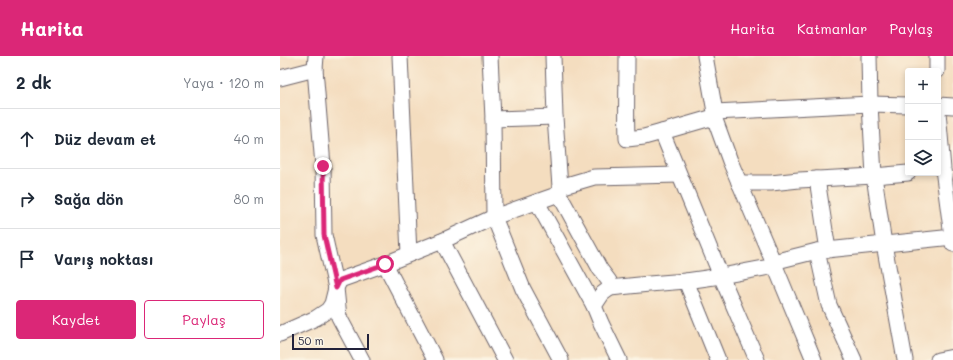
<!DOCTYPE html>
<html lang="tr">
<meta charset="utf-8">
<style>
:root{--surface:#fff;--page:#f2f2f3;--text:#1f2937;--muted:#747a83;--line:#e0e1e3;--accent:#db2777}
body{margin:0;font-family:Mali,sans-serif;background:var(--page);color:var(--text)}
.controls{position:absolute;right:12px;top:12px;display:grid;overflow:hidden;border-radius:4px;box-shadow:0 2px 6px #0003}
.controls button{width:36px;height:36px;display:grid;place-items:center;padding:0;border:0;border-bottom:1px solid var(--line);background:var(--surface);color:var(--text);font:20px sans-serif}
.scale{position:absolute;left:12px;bottom:10px;width:77px;box-sizing:border-box;padding-left:4px;border:2px solid #22223b;border-top:0;font-size:11px;line-height:14px;white-space:nowrap;color:#22223b;-webkit-text-stroke:3px #fcf5e5;paint-order:stroke}
.stop{position:absolute;width:12px;height:12px;margin:-9px;border:3px solid #db2777;border-radius:50%;background:#fff}
.stop.end{background:#db2777;border-color:#fff;box-shadow:0 1px 4px #0008}
.list{margin:0;padding:0;list-style:none}
h2{display:flex;justify-content:space-between;align-items:center;height:52px;margin:0;padding:0 16px;font-size:17px}
h2 small{font-size:13px;font-weight:400;color:var(--muted)}
.list li{display:grid;grid-template-columns:26px 1fr auto;gap:12px;align-items:center;box-sizing:border-box;height:60px;padding:0 16px;border-top:1px solid var(--line)}
.list b{display:block;font-size:15px;white-space:nowrap}
.list em{font-size:13px;font-style:normal;color:var(--muted)}
.actions{display:flex;gap:8px;padding:12px 16px}
.actions a{flex:1;padding:9px 0;border:1px solid var(--accent);border-radius:4px;text-align:center;font-size:14px;color:var(--accent)}
.actions .main{background:var(--accent);color:#fff}
.icon{flex:none;width:22px;height:22px;fill:none;stroke:currentColor;stroke-width:2;stroke-linecap:round;stroke-linejoin:round}
.map{position:relative;flex:none;width:673px;height:304px;overflow:hidden}
header{display:flex;align-items:center;gap:24px;box-sizing:border-box;height:56px;padding:0 20px;background:var(--accent);color:#fff}
header strong{font-size:19px}
nav{display:flex;gap:22px;margin-inline-start:auto;font-size:14px}
main{display:flex}
aside{flex:1;background:var(--surface)}
.map>svg:first-child{display:block}
</style>
<header>
<strong>Harita</strong>
<nav><a>Harita</a><a>Katmanlar</a><a>Paylaş</a></nav>
</header>
<main>
<aside>
<h2>2 dk<small>Yaya · 120 m</small></h2>
<ul class="list">
<li><svg class="icon" aria-label="ahead" viewBox="0 0 24 24"><path d="M12 20V5M6 11l6-6 6 6"/></svg><div><b>Düz devam et</b></div><em>40 m</em></li>
<li><svg class="icon" aria-label="right" viewBox="0 0 24 24"><path d="M7 20v-9h11M14 6l5 5-5 5"/></svg><div><b>Sağa dön</b></div><em>80 m</em></li>
<li><svg class="icon" aria-label="arrive" viewBox="0 0 24 24"><path d="M6 21V4h12l-3 4 3 4H6"/></svg><div><b>Varış noktası</b></div></li>
</ul>
<div class="actions"><a class="main">Kaydet</a><a>Paylaş</a></div>
</aside>
<div class="map">
<svg width="673" height="304" viewBox="0 0 673 304">
<rect width="100%" height="100%" fill="#fcf5e5"/>
<filter id="ink" filterUnits="userSpaceOnUse"><feTurbulence type="fractalNoise" baseFrequency=".025" numOctaves="2"/><feDisplacementMap in="SourceGraphic" scale="8" xChannelSelector="R" yChannelSelector="G"/><feConvolveMatrix kernelMatrix="1 2 1 2 8 2 1 2 1" color-interpolation-filters="sRGB"/></filter>
<filter id="wash" filterUnits="userSpaceOnUse"><feTurbulence type="fractalNoise" baseFrequency=".012" numOctaves="4" result="noise"/><feDisplacementMap in="SourceGraphic" scale="16" xChannelSelector="R" yChannelSelector="G"/><feGaussianBlur stdDeviation="0.9" result="paint"/><feColorMatrix in="noise" values="0 0 0 0 0 0 0 0 0 0 0 0 0 0 0 0 0 1.4 0 .05"/><feComposite in="paint" operator="in"/></filter>
<g filter="url(#wash)">
<rect width="100%" height="100%" fill="#f4ddbf"/>
</g>
<g filter="url(#ink)">
<g fill="none" stroke-linecap="round" stroke-linejoin="round">
<defs>
<g id="minor">
<path d="M36 0 35 13 43 110 44 179 56 232 59 261 82 304"/>
<path d="M120 0 129 198"/>
<path d="M210 0 213 63 214 161 243 233 281 304"/>
<path d="M273 0 275 61 280 131 279 138 320 213 329 225 330 232 369 228 406 225 441 220 495 210"/>
<path d="M347 0C347 28 346 55 347 83L364 81 382 76 441 220 477 304"/>
<path d="M425 0 435 56 434 61 450 105 495 210 534 304"/>
<path d="M589 0 590 48 594 120 604 188 625 304"/>
<path d="M657 0V15"/>
<path d="M0 22 35 13"/>
<path d="M658 49 673 50"/>
<path d="M435 56 590 48 628 49"/>
<path d="M658 56 663 113 673 188"/>
<path d="M213 63 275 61"/>
<path d="M382 76 434 61"/>
<path d="M537 123 548 194"/>
<path d="M459 127H491L519 124 594 120 628 117"/>
<path d="M280 131 314 121 399 119"/>
<path d="M257 146 314 250"/>
<path d="M162 185 225 304"/>
<path d="M537 195 549 249 574 304"/>
<path d="M493 206 537 195 673 181"/>
<path d="M105 208 155 304"/>
<path d="M406 225 438 304"/>
<path d="M330 232 322 238 314 250 321 267 339 304"/>
<path d="M0 278 36 262 48 254 52 248 56 232 60 224 105 208 162 185 214 161 279 138"/>
<path d="M658 304 673 301"/>
</g>
</defs>
<use href="#minor" stroke="#6c6369" stroke-width="17"/>
<use href="#minor" stroke="#fff" stroke-width="15"/>
</g>
</g>
<g fill="none" stroke-linecap="round" stroke-linejoin="round" filter="url(#ink)">
<path stroke="#db2777" stroke-width="5" d="M43 110 44 179 56 232 60 224 105 208"/>
</g>
</svg>
<div class="controls">
<button>+</button>
<button>−</button>
<button><svg class="icon" aria-label="layers" viewBox="0 0 24 24"><path d="M12 4l9 5-9 5-9-5zM3 14l9 5 9-5"/></svg></button>
</div>
<div class="scale">50 m</div>
<div class="stop" style="left:105px;top:208px"></div>
<div class="stop end" style="left:43px;top:110px"></div>
</div>
</main>
